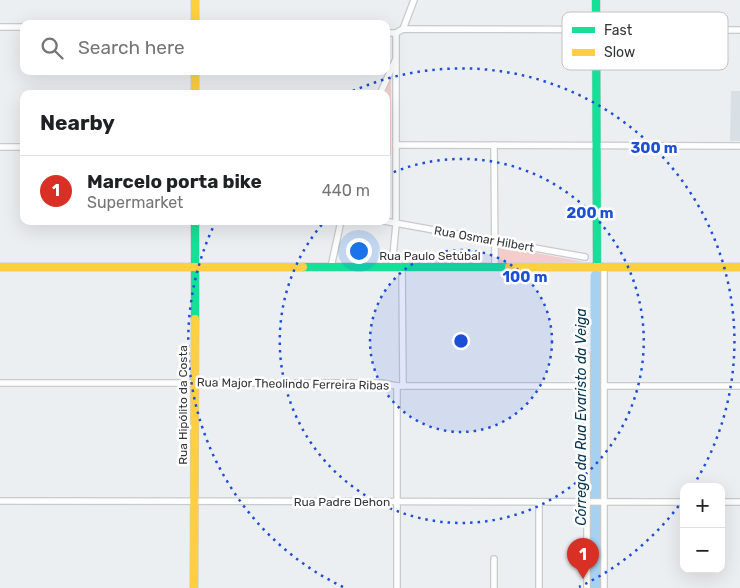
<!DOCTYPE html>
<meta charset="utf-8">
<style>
:root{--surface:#fff;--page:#f2f2f2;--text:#202124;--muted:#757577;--line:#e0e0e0;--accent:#d93025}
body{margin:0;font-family:Rubik,sans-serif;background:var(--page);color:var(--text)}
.controls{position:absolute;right:15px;bottom:15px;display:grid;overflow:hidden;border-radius:10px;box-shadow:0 5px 20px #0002}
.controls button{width:45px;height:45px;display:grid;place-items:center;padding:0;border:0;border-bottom:1px solid var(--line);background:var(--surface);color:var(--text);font:25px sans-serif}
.you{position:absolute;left:358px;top:250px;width:18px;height:18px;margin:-12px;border:4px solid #fff;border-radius:50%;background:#1a73e8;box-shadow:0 0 0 8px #1a73e833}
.badge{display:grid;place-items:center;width:32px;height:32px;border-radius:50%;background:var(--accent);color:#fff;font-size:16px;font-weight:700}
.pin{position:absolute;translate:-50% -41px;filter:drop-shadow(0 1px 2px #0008)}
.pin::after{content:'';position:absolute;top:26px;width:18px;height:15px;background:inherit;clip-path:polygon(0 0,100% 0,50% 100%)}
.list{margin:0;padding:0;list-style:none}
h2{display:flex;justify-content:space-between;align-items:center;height:65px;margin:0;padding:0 20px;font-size:21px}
h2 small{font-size:16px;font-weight:400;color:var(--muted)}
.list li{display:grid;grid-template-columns:32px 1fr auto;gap:15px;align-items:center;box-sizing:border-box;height:70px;padding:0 20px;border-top:1px solid var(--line)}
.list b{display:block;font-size:19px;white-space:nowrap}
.list p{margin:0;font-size:16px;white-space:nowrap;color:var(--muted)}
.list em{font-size:16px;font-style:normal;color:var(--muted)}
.icon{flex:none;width:28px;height:28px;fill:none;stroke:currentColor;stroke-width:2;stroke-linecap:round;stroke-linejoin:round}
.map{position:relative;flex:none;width:740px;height:588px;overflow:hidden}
.search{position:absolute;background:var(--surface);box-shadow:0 5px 20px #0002;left:20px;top:20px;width:370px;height:55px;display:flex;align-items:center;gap:12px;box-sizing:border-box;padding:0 18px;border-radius:10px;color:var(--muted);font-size:19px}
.panel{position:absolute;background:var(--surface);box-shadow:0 5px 20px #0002;left:20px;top:90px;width:370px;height:135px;border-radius:10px}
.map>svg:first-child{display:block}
</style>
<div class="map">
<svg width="740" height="588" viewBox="0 0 740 588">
<rect width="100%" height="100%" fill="#eceff2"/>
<path fill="#d8e0e6" d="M731 91H740V141H730Z"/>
<g fill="#f2cdc9">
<path d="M391 78V155H386L385 94Z"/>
<path d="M499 246 584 262 499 263Z"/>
</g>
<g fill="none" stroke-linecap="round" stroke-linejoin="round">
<path stroke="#a7d1f1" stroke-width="11" d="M596 588V276"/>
<defs>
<g id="street">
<path d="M0 27H24"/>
<path d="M403 29 414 0"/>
<path d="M386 33H396L403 29 740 30"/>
<path d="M380 94 395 61"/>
<path d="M396 145 740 146"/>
<path d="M494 145 495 267"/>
<path d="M0 147H24"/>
<path d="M384 221 585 257"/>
<path d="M331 267 341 221"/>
<path d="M392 267 396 224V33"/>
<path d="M402 267 403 386"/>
<path d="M587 355V588"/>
<path d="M0 383H381L397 386H587"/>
<path d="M604 386H740"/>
<path d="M0 501 684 502"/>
<path d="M539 502V588"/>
<path d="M721 502H740"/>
<path d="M397 588V386"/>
<path d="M494 588V559"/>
<path d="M604 588V267"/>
</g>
<g id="fast">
<path d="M596 0 597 267"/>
<path d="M303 267H509"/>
<path d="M195 319V221"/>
</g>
<g id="slow">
<path d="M195 0V24"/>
<path d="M195 71V94"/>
<path d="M0 267H303"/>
<path d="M509 267H740"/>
<path d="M194 588 195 319"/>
</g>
</defs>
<use href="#street" stroke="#c8cbcc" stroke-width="8"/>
<use href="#fast" stroke="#c8cbcc" stroke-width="9"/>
<use href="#slow" stroke="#c8cbcc" stroke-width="9"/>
<use href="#street" stroke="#fcfdfd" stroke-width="5.5"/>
<use href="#fast" stroke="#16e098" stroke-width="8"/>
<use href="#slow" stroke="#ffcf43" stroke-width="8"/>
</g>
<circle cx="461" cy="341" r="91" fill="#1d4ed8" fill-opacity=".12"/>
<g fill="none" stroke="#1d4ed8" stroke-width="2.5" stroke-dasharray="2.5 5">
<circle cx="461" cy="341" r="91"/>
<path d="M387 175A182 182 0 1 1 324 222"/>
<path d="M683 500A273 273 0 0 1 579 587M343 587A273 273 0 0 1 216 221M346 94A273 273 0 0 1 693 486"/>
</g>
<g text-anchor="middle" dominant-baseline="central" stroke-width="5" stroke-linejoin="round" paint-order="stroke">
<g font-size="12" fill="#333537" stroke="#fff">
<text transform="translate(484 239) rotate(10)">Rua Osmar Hilbert</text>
<text x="430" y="256">Rua Paulo Setúbal</text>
<text transform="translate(293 384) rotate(1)">Rua Major Theolindo Ferreira Ribas</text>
<text transform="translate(183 405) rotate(-90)">Rua Hipólito da Costa</text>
<text x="342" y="502">Rua Padre Dehon</text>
</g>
<g font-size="14" font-style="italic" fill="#063552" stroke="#fff">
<text transform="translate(581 417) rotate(-90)">Córrego da Rua Evaristo da Veiga</text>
</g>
</g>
<rect x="562" y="12" width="166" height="58" rx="8" fill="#fff" stroke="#c2c2c3" stroke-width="1"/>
<rect x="572" y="27" width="23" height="6" fill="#16e098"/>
<rect x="572" y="49" width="23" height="7" fill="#ffcf43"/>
<g font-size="14" fill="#333537">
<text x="604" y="35">Fast</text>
<text x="604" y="57">Slow</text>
</g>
<circle cx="461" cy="341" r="8" fill="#1d4ed8" stroke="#fff" stroke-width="2.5"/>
<g font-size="15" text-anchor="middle" font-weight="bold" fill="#1d4ed8" stroke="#fff" stroke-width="5" stroke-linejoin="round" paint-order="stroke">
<text x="654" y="153">300 m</text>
<text x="590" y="218">200 m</text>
<text x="525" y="282">100 m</text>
</g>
</svg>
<div class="controls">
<button>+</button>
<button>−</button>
</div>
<div class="you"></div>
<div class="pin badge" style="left:583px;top:579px">1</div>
<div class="search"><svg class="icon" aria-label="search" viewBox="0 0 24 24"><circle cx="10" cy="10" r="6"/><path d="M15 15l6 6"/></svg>Search here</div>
<section class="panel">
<h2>Nearby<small></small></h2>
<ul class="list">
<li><span class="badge">1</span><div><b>Marcelo porta bike</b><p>Supermarket</p></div><em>440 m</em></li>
</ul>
</section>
</div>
